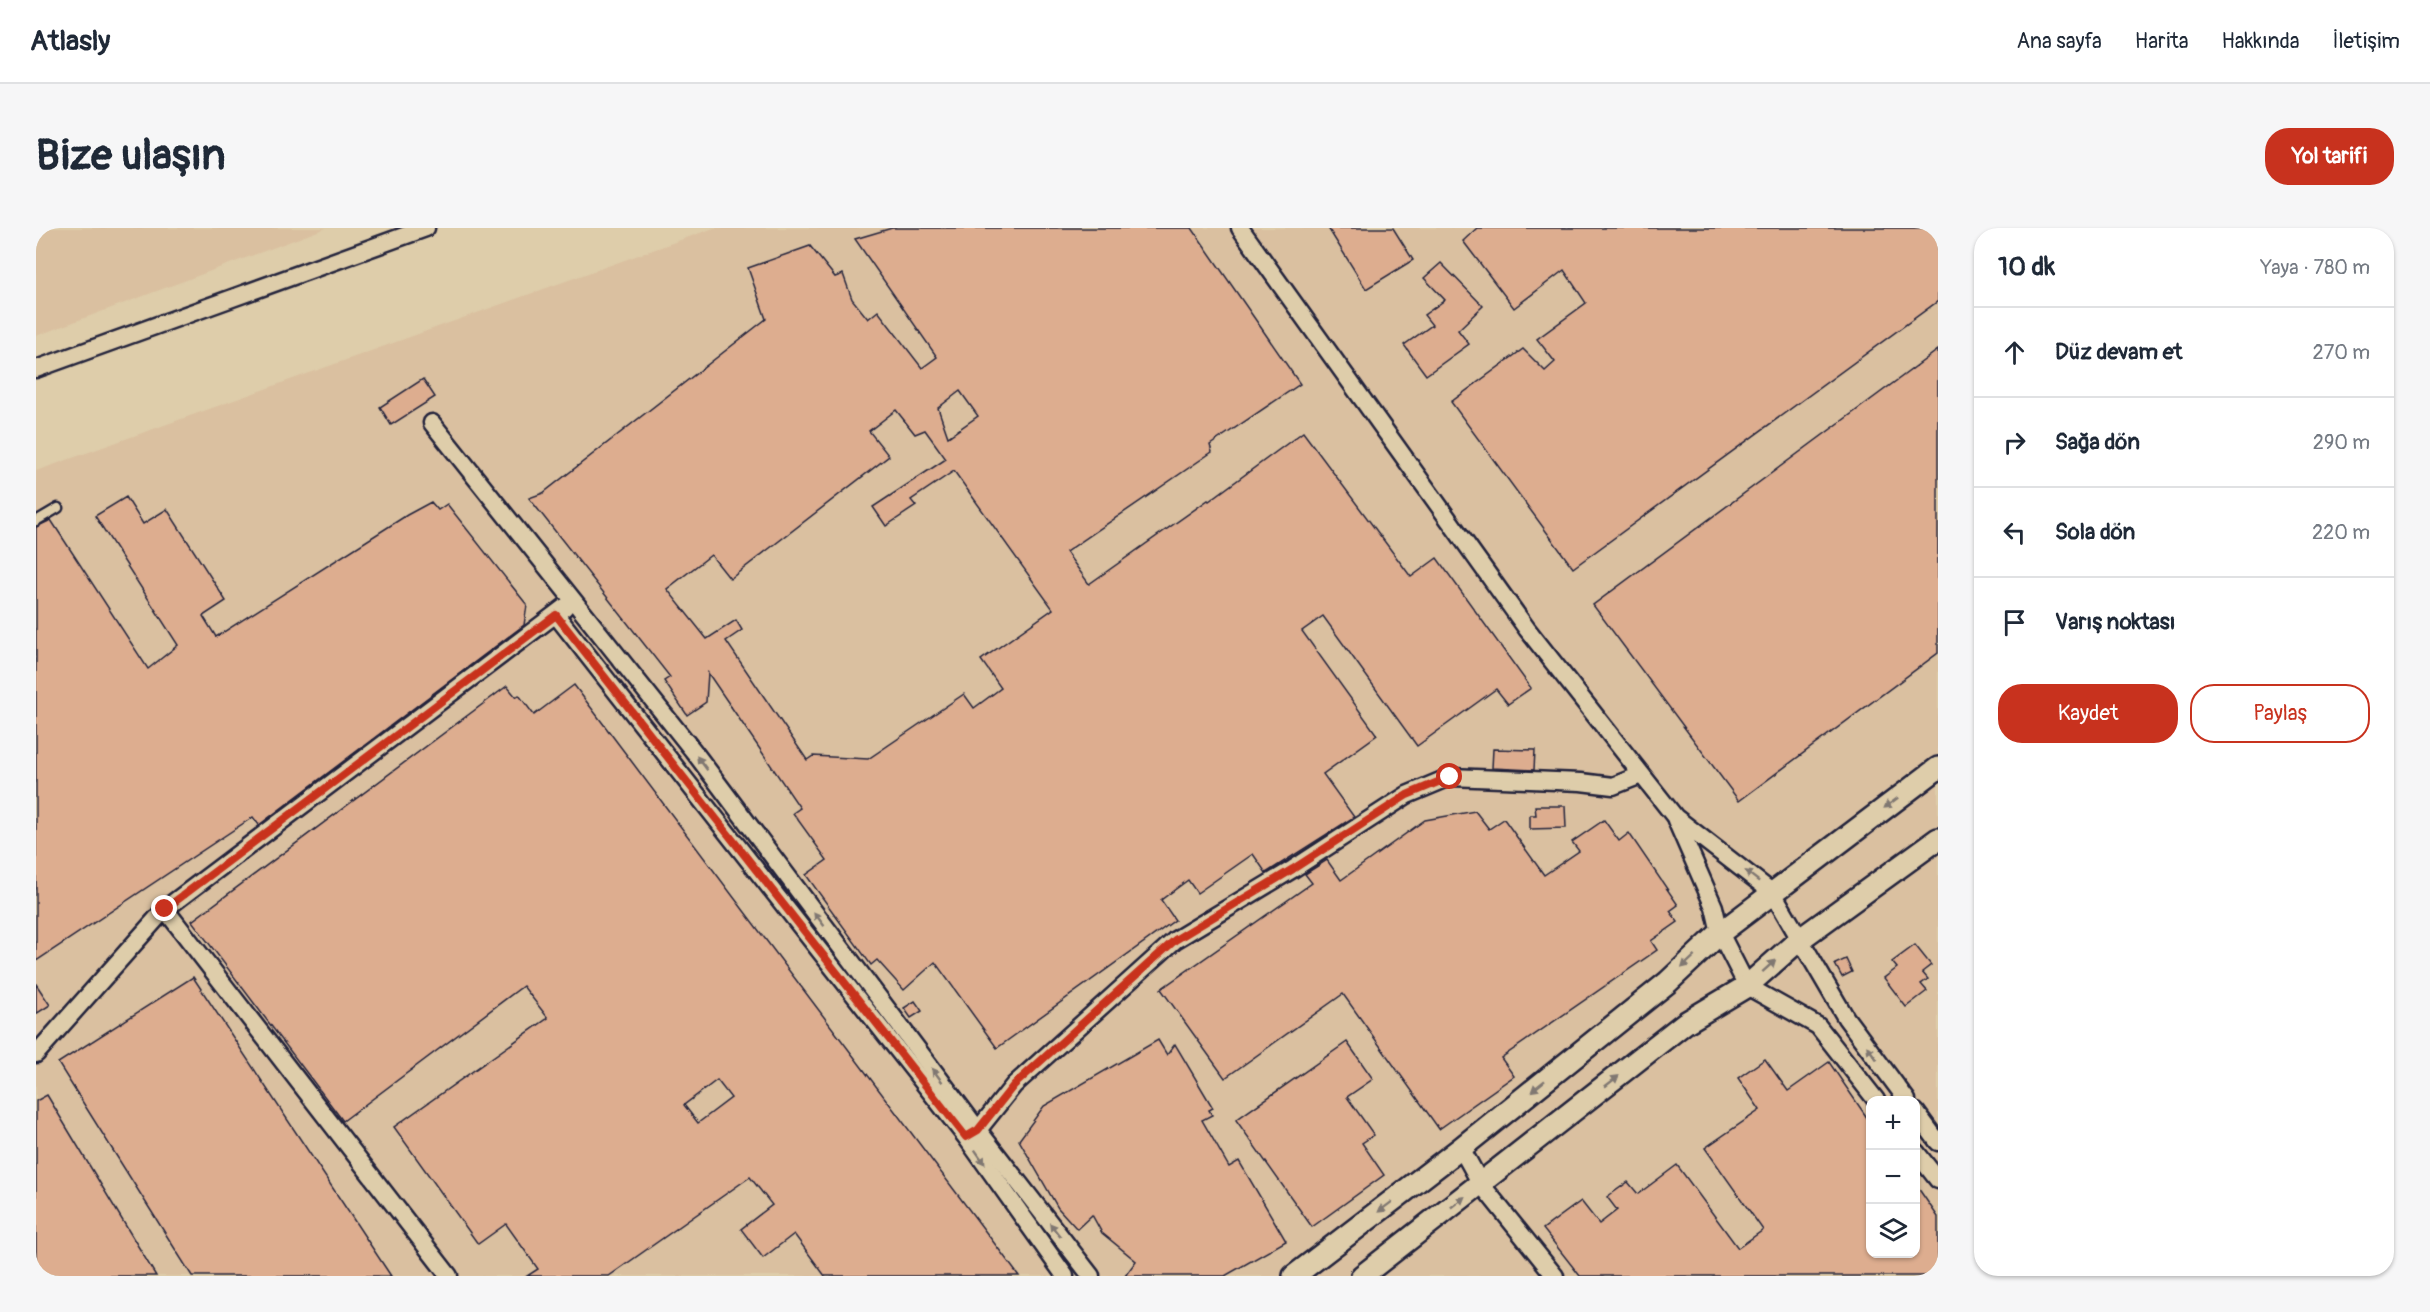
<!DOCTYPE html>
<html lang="tr">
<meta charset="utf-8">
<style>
:root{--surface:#fff;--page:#f6f6f7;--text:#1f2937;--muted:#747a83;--line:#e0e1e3;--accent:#c8321e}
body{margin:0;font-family:Pangolin,sans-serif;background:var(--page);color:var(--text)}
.controls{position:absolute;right:18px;bottom:18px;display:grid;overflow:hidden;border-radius:12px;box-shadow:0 2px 4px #0004}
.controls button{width:54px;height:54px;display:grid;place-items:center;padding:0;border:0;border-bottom:2px solid var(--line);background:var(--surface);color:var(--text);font:30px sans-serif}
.stop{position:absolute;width:18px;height:18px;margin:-14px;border:4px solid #c8321e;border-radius:50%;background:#fff}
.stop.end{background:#c8321e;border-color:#fff;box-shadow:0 2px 6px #0008}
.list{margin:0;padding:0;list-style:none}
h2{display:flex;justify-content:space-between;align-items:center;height:78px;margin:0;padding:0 24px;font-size:26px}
h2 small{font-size:20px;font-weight:400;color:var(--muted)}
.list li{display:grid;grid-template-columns:39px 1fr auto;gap:18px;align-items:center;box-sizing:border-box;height:90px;padding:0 24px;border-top:2px solid var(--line)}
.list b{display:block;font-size:22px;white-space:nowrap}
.list em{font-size:20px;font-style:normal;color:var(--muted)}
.actions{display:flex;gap:12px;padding:18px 24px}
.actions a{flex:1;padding:14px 0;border:2px solid var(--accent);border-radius:24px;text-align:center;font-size:21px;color:var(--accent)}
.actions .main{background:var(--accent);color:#fff}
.icon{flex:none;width:33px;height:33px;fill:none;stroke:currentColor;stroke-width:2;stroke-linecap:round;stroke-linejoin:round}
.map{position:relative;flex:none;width:1902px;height:1048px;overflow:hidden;border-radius:24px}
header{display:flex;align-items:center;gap:36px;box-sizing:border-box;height:84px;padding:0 30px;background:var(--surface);border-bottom:2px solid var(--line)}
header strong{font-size:28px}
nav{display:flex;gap:33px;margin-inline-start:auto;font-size:21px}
.intro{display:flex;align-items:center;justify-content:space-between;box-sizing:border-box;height:144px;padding:0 36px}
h1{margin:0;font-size:42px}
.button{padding:15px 27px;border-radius:24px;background:var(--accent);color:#fff;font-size:21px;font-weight:700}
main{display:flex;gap:36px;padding:0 36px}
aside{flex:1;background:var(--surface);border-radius:24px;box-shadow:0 2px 4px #0004}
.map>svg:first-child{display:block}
</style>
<header>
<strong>Atlasly</strong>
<nav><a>Ana sayfa</a><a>Harita</a><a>Hakkında</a><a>İletişim</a></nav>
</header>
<div class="intro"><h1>Bize ulaşın</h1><a class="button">Yol tarifi</a></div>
<main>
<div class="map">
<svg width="1902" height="1048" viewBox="0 0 1902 1048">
<rect width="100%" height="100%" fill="#decdaa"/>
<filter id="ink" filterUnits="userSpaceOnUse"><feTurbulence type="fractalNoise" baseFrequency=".0167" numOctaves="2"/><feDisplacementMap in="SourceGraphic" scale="12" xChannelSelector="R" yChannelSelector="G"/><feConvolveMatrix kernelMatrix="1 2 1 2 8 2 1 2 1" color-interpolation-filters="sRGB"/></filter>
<g filter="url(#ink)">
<g fill="#dac0a0" fill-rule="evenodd">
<path d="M0 0H290L0 108Z"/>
<path d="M678 0H1902V1048H0V243ZM1834 872H1880V1026H1834Z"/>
</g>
<g fill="#ddad8f" stroke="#22223b" stroke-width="1.5" fill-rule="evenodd">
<path d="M856 0H1156L1264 156 1174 217 1176 224 1030 324 1053 356 1172 272 1173 273 1267 204 1375 349 1401 330 1495 460 1472 476 1460 461 1381 518 1287 388 1266 403 1341 507 1287 546 1318 589 1230 645 1217 626 1161 665 1152 652 1125 672 1139 692 961 820 899 734 868 762 841 732 835 737 770 647 791 632 757 585 764 580 672 445 670 474 651 487 628 453 634 449 493 270 507 265 730 91 712 40 774 18 799 49 807 46 816 71 832 91 842 83 886 140 901 129 819 11ZM924 163 942 188 912 209 902 180ZM860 182 879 206 889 202 910 231 837 279 850 298 880 278 875 272 918 243 1017 381 945 432 965 460 938 480 928 466 832 531 777 528 771 532 690 413 706 402 700 392 671 411 631 361 675 327 694 351 853 228 833 203Z"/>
<path d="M1292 0H1357L1377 32 1330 61Z"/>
<path d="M1441 0H1902V73L1537 340 1415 174 1487 121 1509 143 1519 134 1501 111 1550 75 1528 42 1478 80 1427 13Z"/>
<path d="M1405 35 1447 78 1422 102 1433 116 1390 147 1368 117 1396 97 1388 87 1409 72 1388 50Z"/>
<path d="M1902 122V425L1703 573 1557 377Z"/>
<path d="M387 151 399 169 355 197 344 179Z"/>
<path d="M90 269 107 296 131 281 190 373 167 388 180 409 371 287 395 274 402 282 411 276 491 377 488 397 223 597 217 589 0 733V299L15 292 112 441 142 417 59 288Z"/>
<path d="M538 457 983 1048H789L758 1006 727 1030 705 1001 736 977 714 949 573 1048H491L502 1041 470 996 442 1016 358 899 512 790 487 758 307 893 156 693 471 458 480 469 483 467 498 487ZM681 852 695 870 662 895 648 877Z"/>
<path d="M1457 521 1499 522 1498 542 1456 540Z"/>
<path d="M1499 578H1529L1530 600 1494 601V587H1500Z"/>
<path d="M1439 583 1453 601 1468 591 1508 647 1543 623 1536 614 1568 592 1583 613 1593 605 1642 677 1634 683 1642 694 1615 713 1621 722 1465 830 1478 848 1403 901 1307 766 1189 850 1125 761 1276 655 1269 646 1291 632 1305 652 1389 592Z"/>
<path d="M1879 717 1895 737 1886 744 1892 751 1885 756 1891 763 1870 779 1848 750 1861 740 1856 734Z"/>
<path d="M1810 731 1816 744 1806 749 1799 736Z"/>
<path d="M157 749 355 1048H156L22 835Z"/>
<path d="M0 756 14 777 0 786Z"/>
<path d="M879 773 886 783 875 790 868 780Z"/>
<path d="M1122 812 1131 827 1139 816 1177 880 1173 882 1176 887 1166 892 1193 939 1203 933 1250 1013 1189 1048H1089L1100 1033 1066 1005 1056 987 1041 1001 1022 980 983 912 1008 878Z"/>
<path d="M1311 814 1337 851 1311 869 1338 907 1326 915 1348 947 1276 999 1200 892Z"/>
<path d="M1729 831 1752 863 1793 834 1834 894V1026H1880V957L1902 989V1048H1544L1507 1001 1545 973 1563 996 1581 982 1571 969 1592 954 1602 966 1641 937 1702 1020 1727 1002 1669 920 1724 882 1702 850Z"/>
<path d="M11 867 120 1048H0V873Z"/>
</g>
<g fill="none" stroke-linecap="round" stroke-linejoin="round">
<defs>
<path id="service" d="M0 293 22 280"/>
<g id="minor">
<path d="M1204 0 1491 401 1639 589 1737 665 1810 790 1871 872"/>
<path d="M0 141 390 0"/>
<path d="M396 195 659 525 942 902 1055 1048"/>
<path d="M520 387 930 909 1029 1048"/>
<path d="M1640 592 1678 679 1684 705 1711 758 1782 798 1840 872"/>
<path d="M129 681 413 1048"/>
<path d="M0 826 129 681 529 379"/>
<path d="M1880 884 1902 914"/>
<path d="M934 907 942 902 978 857 1139 712 1257 641 1371 567 1414 549 1545 554 1577 558 1605 547"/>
<path d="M1425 920 1445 956 1519 1048"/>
<path d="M1880 924 1902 952"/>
</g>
<g id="tertiary">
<path d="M1258 1048 1425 920 1632 754 1684 705 1902 540"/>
<path d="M1326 1048 1649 795 1711 758 1763 712 1902 611"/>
</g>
</defs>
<use href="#service" stroke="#22223b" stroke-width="13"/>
<use href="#minor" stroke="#22223b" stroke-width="21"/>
<use href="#tertiary" stroke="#22223b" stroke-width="26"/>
<use href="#service" stroke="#decdaa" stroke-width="8"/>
<use href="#minor" stroke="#decdaa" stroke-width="16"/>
<use href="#tertiary" stroke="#decdaa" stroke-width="21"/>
</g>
<defs><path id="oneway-solid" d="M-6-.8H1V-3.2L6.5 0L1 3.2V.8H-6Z" transform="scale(1.5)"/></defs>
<g fill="#807872">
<use href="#oneway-solid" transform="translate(666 535) rotate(-127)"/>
<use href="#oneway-solid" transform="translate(1855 575) rotate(143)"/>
<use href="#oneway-solid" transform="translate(1716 648) rotate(-142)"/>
<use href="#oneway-solid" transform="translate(783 691) rotate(-127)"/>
<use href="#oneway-solid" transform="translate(1652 734) rotate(137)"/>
<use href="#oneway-solid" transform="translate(1733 738) rotate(-42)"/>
<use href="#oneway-solid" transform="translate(1836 825) rotate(-127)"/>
<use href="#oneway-solid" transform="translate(901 847) rotate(-127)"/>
<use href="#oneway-solid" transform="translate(1576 853) rotate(-38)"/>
<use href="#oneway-solid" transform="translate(1502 858) rotate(141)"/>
<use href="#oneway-solid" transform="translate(944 929) rotate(55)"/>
<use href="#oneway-solid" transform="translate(1422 974) rotate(-38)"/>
<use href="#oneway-solid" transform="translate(1349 979) rotate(143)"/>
<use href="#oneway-solid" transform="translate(1019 1002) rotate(-128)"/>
</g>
</g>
<g fill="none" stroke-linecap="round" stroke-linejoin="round" filter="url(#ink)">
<path stroke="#c8321e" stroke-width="8" d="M129 681 520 387 930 909 942 902 978 857 1139 712 1257 641 1371 567 1414 549"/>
</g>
</svg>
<div class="controls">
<button>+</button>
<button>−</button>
<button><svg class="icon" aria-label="layers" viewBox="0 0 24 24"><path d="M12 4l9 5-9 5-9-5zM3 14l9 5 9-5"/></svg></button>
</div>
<div class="stop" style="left:1414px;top:549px"></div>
<div class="stop end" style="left:129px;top:681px"></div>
</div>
<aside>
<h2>10 dk<small>Yaya · 780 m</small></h2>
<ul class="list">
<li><svg class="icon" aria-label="ahead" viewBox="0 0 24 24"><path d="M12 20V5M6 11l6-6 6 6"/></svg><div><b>Düz devam et</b></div><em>270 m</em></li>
<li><svg class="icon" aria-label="right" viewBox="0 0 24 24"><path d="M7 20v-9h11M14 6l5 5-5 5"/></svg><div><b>Sağa dön</b></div><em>290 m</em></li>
<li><svg class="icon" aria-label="left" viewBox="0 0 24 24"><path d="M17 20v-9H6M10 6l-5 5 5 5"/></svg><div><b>Sola dön</b></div><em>220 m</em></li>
<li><svg class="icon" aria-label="arrive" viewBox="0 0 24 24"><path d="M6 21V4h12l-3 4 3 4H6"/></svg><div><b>Varış noktası</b></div></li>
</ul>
<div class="actions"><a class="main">Kaydet</a><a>Paylaş</a></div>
</aside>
</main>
